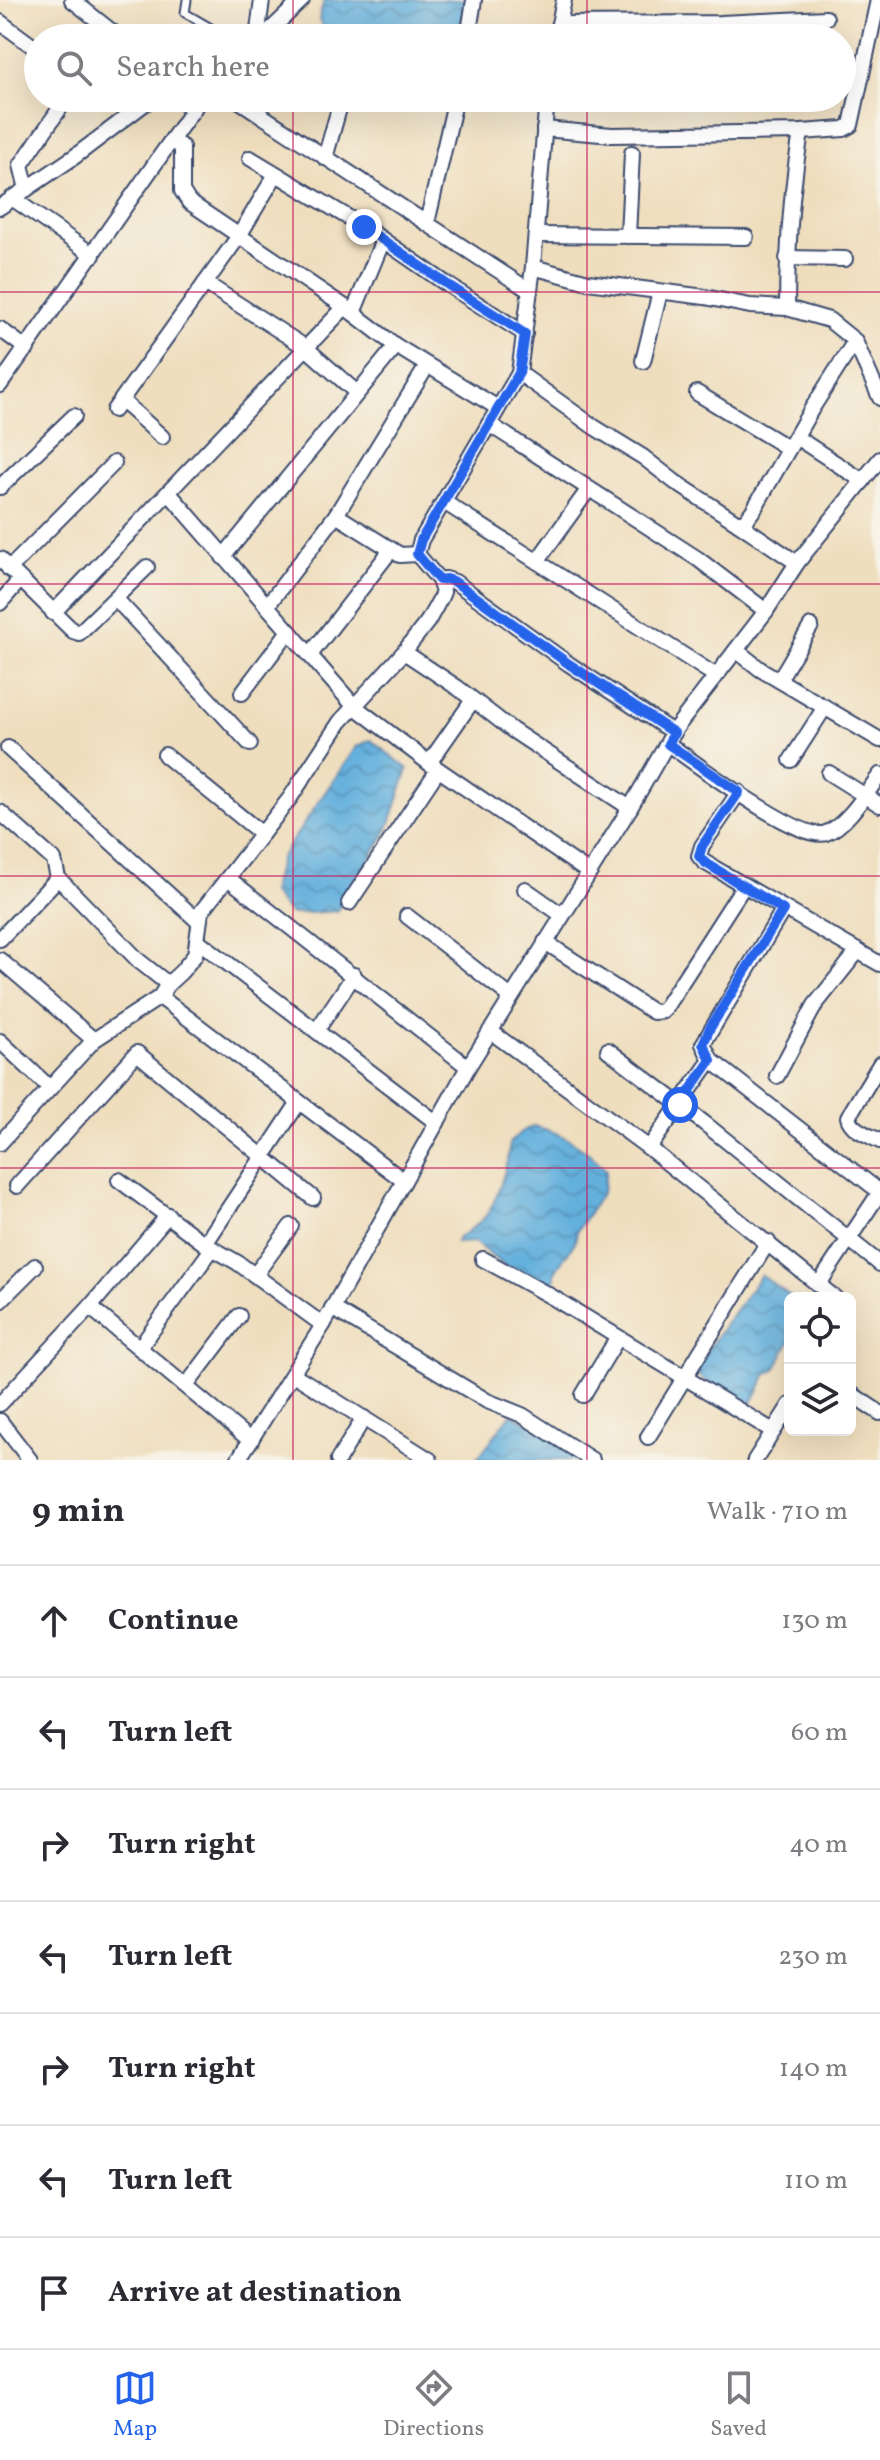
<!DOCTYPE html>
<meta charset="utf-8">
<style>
:root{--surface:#fff;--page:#f2f2f3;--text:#2b2b33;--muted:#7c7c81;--line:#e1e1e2;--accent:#2563eb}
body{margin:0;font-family:Vollkorn,serif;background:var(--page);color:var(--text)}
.controls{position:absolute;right:24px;bottom:24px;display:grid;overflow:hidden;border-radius:12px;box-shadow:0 8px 32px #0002}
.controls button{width:72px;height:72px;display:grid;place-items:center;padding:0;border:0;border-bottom:2px solid var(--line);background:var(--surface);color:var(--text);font:40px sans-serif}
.stop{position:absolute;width:24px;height:24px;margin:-18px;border:6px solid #2563eb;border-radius:50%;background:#fff}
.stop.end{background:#2563eb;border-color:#fff;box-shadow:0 2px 8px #0008}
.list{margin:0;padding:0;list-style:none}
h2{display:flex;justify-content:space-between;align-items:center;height:104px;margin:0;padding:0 32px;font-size:34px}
h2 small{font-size:26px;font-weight:400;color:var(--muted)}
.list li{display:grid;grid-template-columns:52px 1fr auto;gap:24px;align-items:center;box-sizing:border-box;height:112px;padding:0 32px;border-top:2px solid var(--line)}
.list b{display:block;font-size:30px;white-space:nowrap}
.list em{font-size:26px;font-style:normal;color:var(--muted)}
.icon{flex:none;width:44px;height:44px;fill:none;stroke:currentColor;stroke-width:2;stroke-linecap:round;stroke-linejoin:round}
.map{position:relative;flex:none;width:880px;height:1460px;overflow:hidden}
.search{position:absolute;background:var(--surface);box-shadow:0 8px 32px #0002;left:24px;right:24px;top:24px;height:88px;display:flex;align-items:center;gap:20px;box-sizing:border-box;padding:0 28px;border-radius:44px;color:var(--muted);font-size:30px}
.sheet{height:888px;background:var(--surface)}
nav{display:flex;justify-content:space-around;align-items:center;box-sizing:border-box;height:112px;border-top:2px solid var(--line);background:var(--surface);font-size:22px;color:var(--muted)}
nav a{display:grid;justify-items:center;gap:4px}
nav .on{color:var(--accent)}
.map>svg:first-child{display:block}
</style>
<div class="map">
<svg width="880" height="1460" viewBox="0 0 880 1460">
<defs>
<pattern id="water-waves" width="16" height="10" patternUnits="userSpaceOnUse" patternTransform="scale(2)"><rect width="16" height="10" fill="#64b0dd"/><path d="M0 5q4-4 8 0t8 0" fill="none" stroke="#5290b6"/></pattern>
</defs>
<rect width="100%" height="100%" fill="#f7f3e8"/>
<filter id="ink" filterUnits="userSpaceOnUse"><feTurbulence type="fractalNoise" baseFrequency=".0125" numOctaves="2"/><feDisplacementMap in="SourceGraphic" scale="16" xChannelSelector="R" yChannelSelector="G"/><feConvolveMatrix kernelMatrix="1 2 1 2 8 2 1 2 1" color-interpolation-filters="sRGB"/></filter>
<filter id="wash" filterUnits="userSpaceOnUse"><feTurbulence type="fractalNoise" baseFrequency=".006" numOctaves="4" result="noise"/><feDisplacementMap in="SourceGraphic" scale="32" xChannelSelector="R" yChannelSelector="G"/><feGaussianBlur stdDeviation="1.8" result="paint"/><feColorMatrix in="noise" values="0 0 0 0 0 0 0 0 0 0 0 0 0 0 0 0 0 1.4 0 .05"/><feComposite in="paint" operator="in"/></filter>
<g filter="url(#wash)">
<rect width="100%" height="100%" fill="#efdebe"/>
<g fill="url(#water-waves)" stroke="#40709e" stroke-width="2">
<path d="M324 0H467L457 38H330L319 19Z"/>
<path d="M371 740 408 769 388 829 337 911 290 914 271 893 280 859 356 747Z"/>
<path d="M533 1126C563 1133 585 1147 606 1170L603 1191 577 1231 575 1242 555 1271V1282L548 1285 516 1269 506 1267 474 1242 456 1243 457 1239C465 1233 475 1227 482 1220 497 1206 508 1163 510 1143L521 1132Z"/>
<path d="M761 1275 793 1298H790V1341L775 1370 767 1374 748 1410 699 1376 697 1369 714 1340Z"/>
<path d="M511 1414 559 1439 578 1460H476Z"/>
</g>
</g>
<g filter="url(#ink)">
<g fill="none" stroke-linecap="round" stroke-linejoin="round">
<defs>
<path id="service" d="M187 0 185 13 211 28V38"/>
<g id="minor">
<path d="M72 0 120 38"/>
<path d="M0 22 38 50"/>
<path d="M559 24 721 23 826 18"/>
<path d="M257 38 262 0"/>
<path d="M262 38 302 0"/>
<path d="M468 38 474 0"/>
<path d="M556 38 564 0"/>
<path d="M179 98 193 110"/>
<path d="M235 98 530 291"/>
<path d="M544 129 612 135 801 132 844 129 851 125 878 0"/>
<path d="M801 132C791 191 787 249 787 308L829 320 855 341 880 398"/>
<path d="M172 141 182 147V191L189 202 345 307 396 346 498 408"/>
<path d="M250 158 364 227 448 285 525 334"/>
<path d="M325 158 342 98"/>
<path d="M27 189 21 165 67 98"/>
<path d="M12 198 93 255"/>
<path d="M0 207 74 157 152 98"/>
<path d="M427 223 456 98"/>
<path d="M536 235 746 237"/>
<path d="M628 236 632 153"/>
<path d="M787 258 845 259"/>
<path d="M533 267 588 282 705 297 750 306 787 308"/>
<path d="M205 283 305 347 357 393"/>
<path d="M353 313 383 240"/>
<path d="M0 329 27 349"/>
<path d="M643 361 660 292"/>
<path d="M519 373 594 427 643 457 675 482 738 523 746 520 754 509 811 410 855 341"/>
<path d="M0 385 201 98"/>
<path d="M697 393 788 448"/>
<path d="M123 402 162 437"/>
<path d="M114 410 239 236 276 174"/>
<path d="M489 424 698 559 766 611"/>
<path d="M802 441 863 481"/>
<path d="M0 487 74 416"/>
<path d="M169 493 354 706 429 763 588 872"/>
<path d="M444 502 716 676"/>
<path d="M336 515 400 555 417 554"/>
<path d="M738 523 797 563"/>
<path d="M223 557 396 346"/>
<path d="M0 559 73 631 79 633 147 567"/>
<path d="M538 560 588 490"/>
<path d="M9 569 114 463"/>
<path d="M439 580 446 579 455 582 569 664 674 733"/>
<path d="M116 599 250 744"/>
<path d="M0 603 20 580"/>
<path d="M267 606 336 515 427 366"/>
<path d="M53 613 345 307"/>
<path d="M736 650 760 669 880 740"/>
<path d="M404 652 458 688 512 730 630 808"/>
<path d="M310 655 391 550"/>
<path d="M779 680 811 626"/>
<path d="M242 693 289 631"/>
<path d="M668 744C694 762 800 843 826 833 846 826 867 792 880 775"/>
<path d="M8 748 199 922"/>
<path d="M165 755 262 834"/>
<path d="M791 760 825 707"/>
<path d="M429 763 473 700"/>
<path d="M829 773 880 805"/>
<path d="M739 792 702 846 699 856 704 862 880 964"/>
<path d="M0 812 54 860 58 878 0 939"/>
<path d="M58 878 139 961 168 984"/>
<path d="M229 879 468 1067"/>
<path d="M525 889 562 915"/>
<path d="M349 903 438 770"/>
<path d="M783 910 703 1044 711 1060 880 1192"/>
<path d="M407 916 511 997"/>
<path d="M197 940 437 1123"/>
<path d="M545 942 653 1012 663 1011 743 887"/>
<path d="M0 960 94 1040"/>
<path d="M160 997 404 1181"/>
<path d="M317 1030 354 975"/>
<path d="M490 1031 649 1148 835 1298"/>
<path d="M0 1041 50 1088"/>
<path d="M608 1050 704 1123 880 1264"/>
<path d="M880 1064 848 1117C851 1130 869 1135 880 1141"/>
<path d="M777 1076 815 1005 858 951"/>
<path d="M0 1143 94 1040 160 997 168 984 181 972 195 955 201 912 290 798 340 722 404 652 428 621 440 599 443 592 439 580 417 554 421 540 519 373 533 267 547 98"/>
<path d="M649 1148 711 1060"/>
<path d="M119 1180 205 1244 238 1263 323 1325"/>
<path d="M17 1186 137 1053 313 1198"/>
<path d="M205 1244 299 1102"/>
<path d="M483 1259 552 1297 773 1431"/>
<path d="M255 1275 291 1226"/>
<path d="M819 1284 880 1192"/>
<path d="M0 1301 35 1266"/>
<path d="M90 1307 251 1441"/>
<path d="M332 1308 487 1401 522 1415 592 1460"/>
<path d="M140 1347 212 1249"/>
<path d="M293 1374 430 1460"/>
<path d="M186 1386 239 1316"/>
<path d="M850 1393 880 1413"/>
<path d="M583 1395 617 1339"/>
<path d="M0 1404 90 1307 168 1215"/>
<path d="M0 1421 30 1460"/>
<path d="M648 1437 768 1242"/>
<path d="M238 1460 323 1325 468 1067 630 808 676 728 766 611 797 563 880 459"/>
<path d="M338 1460 364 1418"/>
<path d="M755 1460 790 1405"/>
</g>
</defs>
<use href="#service" stroke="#3b496c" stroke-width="11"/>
<use href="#minor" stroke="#3b496c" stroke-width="18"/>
<use href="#service" stroke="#fff" stroke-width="7"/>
<use href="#minor" stroke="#fff" stroke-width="14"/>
</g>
</g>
<g fill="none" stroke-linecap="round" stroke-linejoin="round" filter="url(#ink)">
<path stroke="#2563eb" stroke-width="10" d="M364 227 448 285 525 334 519 373 421 540 417 554 439 580 446 579 455 582 569 664 674 733 668 744 739 792 702 846 699 856 704 862 783 910 710 1028 703 1044 711 1060 680 1105"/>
</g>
<path fill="none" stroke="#c2185b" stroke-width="2" stroke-opacity="0.55" d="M293 0V38M587 0V38M293 98V1460M587 98V1460M0 292H880M0 584H880M0 876H880M0 1168H880"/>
</svg>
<div class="controls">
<button><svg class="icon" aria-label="locate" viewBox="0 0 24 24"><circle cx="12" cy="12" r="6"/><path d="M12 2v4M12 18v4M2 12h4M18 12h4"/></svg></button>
<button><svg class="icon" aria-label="layers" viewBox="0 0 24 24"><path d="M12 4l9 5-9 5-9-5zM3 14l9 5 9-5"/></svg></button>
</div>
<div class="stop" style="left:680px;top:1105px"></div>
<div class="stop end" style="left:364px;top:227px"></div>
<div class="search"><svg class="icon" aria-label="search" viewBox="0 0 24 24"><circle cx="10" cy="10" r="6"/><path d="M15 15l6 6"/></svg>Search here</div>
</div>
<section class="sheet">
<h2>9 min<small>Walk · 710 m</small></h2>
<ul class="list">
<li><svg class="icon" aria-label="ahead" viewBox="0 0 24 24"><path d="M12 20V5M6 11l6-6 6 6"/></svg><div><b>Continue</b></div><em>130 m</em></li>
<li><svg class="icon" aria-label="left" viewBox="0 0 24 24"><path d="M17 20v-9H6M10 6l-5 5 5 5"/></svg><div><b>Turn left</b></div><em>60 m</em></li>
<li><svg class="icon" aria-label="right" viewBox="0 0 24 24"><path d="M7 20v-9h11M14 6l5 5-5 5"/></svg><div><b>Turn right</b></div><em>40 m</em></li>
<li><svg class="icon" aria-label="left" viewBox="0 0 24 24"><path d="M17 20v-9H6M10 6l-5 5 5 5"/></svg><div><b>Turn left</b></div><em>230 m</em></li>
<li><svg class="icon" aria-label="right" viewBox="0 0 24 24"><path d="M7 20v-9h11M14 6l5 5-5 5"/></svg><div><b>Turn right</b></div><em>140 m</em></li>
<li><svg class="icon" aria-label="left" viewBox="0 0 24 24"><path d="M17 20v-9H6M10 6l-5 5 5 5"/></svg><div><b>Turn left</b></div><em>110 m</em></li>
<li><svg class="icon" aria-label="arrive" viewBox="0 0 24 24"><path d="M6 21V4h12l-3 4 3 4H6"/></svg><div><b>Arrive at destination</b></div></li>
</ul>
</section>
<nav>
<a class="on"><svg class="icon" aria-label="map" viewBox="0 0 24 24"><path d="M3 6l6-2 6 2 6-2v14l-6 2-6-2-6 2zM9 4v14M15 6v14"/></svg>Map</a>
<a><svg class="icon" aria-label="directions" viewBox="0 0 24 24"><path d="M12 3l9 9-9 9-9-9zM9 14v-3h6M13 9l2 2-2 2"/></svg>Directions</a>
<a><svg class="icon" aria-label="saved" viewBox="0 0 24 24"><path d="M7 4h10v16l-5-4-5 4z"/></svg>Saved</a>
</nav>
